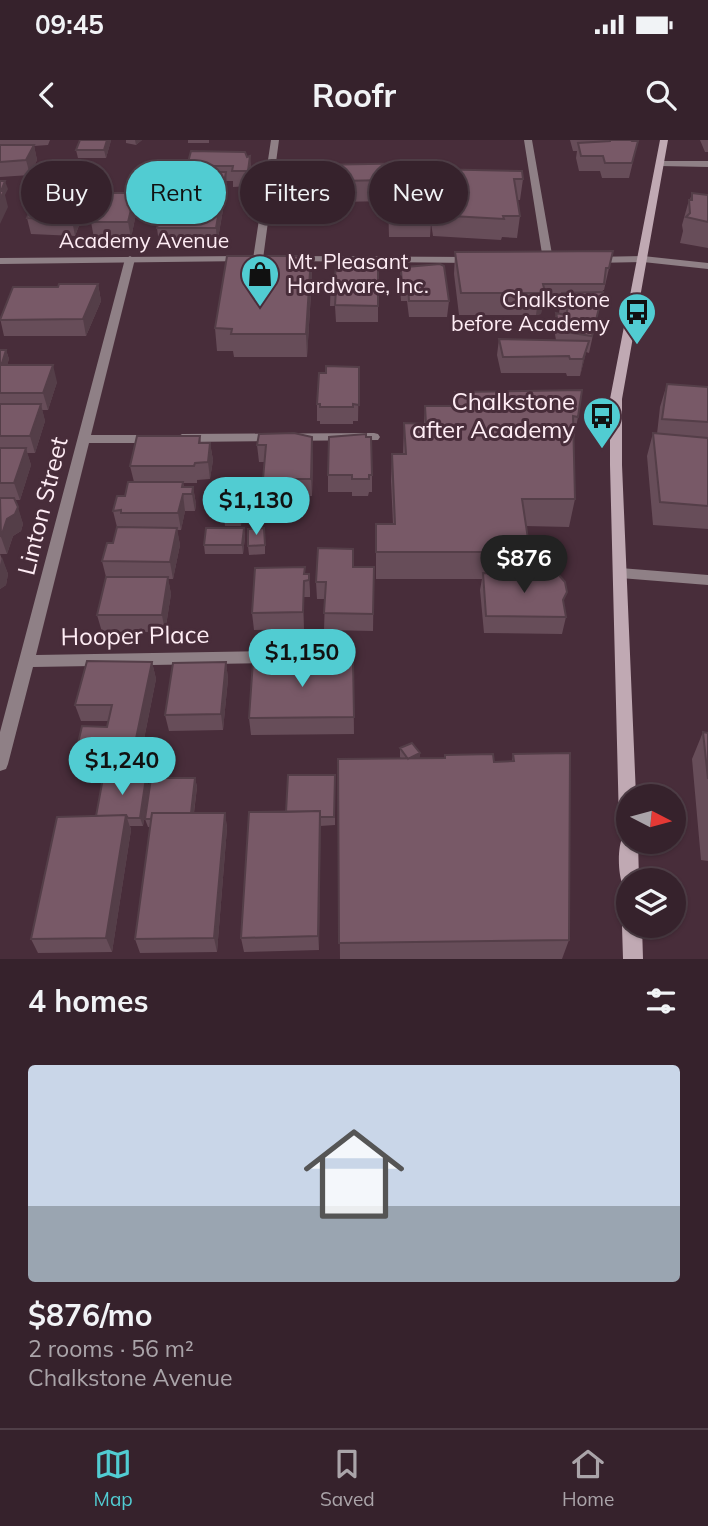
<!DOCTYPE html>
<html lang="en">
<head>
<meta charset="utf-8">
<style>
	body { margin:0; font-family:Mulish,sans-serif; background:#3d2a34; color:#f1f3f6; height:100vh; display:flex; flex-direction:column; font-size:26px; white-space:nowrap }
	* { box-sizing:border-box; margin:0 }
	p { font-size:23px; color:#aaa4a9 }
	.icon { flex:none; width:38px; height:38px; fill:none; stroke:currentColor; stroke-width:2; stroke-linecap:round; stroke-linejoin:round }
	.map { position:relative; height:819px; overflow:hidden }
	.sheet { display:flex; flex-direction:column; background:#36222c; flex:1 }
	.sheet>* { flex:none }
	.guide { position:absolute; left:21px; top:21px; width:667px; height:63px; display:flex; gap:14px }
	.needle { width:46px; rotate:96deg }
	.fabs { position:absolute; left:616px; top:644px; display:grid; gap:14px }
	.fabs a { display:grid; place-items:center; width:70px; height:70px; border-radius:50%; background:#36222c; box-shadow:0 2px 5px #0004,0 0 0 2px #503f48; font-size:35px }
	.price { position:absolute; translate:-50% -60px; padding:0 16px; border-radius:24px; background:#51ccd2; color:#111; font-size:23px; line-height:46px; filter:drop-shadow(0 2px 4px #0008) }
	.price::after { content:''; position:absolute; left:50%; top:42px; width:21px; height:16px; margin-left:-10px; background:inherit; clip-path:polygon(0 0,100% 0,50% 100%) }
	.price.on { background:#222; color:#fff }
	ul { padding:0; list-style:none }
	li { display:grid; align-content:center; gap:14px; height:371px; padding:0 28px }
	li span { display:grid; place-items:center; height:217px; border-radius:7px; color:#555 }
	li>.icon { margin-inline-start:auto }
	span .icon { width:126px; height:126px; fill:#fffc; stroke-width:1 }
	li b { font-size:30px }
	h2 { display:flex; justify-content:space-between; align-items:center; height:84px; padding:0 28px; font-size:30px }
	.pill { padding:0 24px; border-radius:32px; background:#36222c; box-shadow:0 2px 5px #0004,0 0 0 2px #503f48; font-size:24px; line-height:63px }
	.pill.on { background:#51ccd2; color:#111 }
	.status { display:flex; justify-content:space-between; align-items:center; height:49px; padding:0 35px; background:#36222c; direction:ltr }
	.status svg { height:19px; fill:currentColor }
	header { display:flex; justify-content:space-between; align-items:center; height:91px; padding:0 28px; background:#36222c; font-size:32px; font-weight:700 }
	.tab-bar { display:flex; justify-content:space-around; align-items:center; height:98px; border-top:2px solid #503f48; background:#36222c; font-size:19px; color:#aaa4a9 }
	.tab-bar a { display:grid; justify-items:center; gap:4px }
	.tab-bar .on { color:#51ccd2 }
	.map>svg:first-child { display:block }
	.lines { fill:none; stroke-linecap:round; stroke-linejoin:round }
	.minor { fill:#8f8086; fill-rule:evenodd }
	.tertiary { fill:#8f8086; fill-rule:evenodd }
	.secondary { fill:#c0a9b3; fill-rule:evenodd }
	.wall { fill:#674d59 }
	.shaded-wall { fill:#543e48 }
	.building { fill:#785967; stroke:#543e48; stroke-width:2 }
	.labels { text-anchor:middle; stroke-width:6; stroke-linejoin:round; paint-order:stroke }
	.far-street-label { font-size:21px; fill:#feecf4; stroke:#482d3a }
	.far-poi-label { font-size:21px; fill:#feecf4; stroke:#482d3a; text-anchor:start }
	.poi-label { font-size:24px; fill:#feecf4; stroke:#482d3a; text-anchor:end }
	.street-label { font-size:24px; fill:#feecf4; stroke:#482d3a }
</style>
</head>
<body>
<div class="status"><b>09:45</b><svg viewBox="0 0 49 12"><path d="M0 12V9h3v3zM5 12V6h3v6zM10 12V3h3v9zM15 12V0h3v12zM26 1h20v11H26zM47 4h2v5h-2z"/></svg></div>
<header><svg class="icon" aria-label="back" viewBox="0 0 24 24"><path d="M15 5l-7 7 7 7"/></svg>Roofr<svg class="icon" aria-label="search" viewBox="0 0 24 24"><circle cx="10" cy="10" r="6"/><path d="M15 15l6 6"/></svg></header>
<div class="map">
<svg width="708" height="819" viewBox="0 0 708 819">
	<rect width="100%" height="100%" fill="#482d3a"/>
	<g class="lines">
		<path class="minor" d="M271 0H279L263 119 258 122 253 119Z
			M524 0H532L553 120 548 123 543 120Z
			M657 21H708V27L660 26 657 25Z
			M130 116 135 119 91 295H155L161 299 155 303H89L36 515 328 510 333 512 336 516 333 520 328 522 33 527 8 624 6 629 0 631V592L125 119Z
			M374 293 378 294 380 297 378 300 182 302 176 298 182 294Z
			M620 428 708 435V445L620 438 615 437 613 433 615 429Z"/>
		<path class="tertiary" d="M244 116 248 117V121L0 124V118Z
			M292 116 471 117 476 120 471 123 288 121V117Z
			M643 116 708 123V129L643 122 593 123 588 120 593 117Z"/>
		<path class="secondary" d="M660 0H668L622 259V325L636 656H628V691L622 689 619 683 610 325V259Z
			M628 694V702H638L639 740H628V748L623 746C618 734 617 708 623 696Z
			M628 778V786H642L643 819H623L622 786Z"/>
	</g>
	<path class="wall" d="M0 0H50L48 5 34 6 37 20 30 35 0 37Z
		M80 0H111L106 18H78L76 10Z
		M126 0H142L136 5 126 3Z
		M188 0H209V3H188Z
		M570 0H631L632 1H638L629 38H602L600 31H579L576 18 577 11H573Z
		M700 0H708V12H705Z
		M250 16 251 31 250 46 233 47V41H226L227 47 217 104H159L157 88 188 32 187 26Z
		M313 25 426 42 427 29 523 39 520 60H517L520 76 517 98 502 97 501 100 433 96 431 83 430 97H389L388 61 339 62V69L336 71 310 69V48Z
		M95 26 97 34 93 46 62 47 60 38Z
		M83 51 86 67 75 96 31 94 27 78 41 65Z
		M135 53 137 69 131 98H94L91 82 94 73H87L86 64 106 58Z
		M692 53 708 55V108L680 103 683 91 682 85 689 60H690Z
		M613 111 604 150H603L589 213 586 212 580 236H567L566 233H501L497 215 499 199 556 200 554 189 556 173H559L560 166H542L541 174 536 175H459L454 134 455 112Z
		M311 116 312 137 307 217H234L233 211H217L215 188Z
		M406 127 449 161 447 177H409L407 161H401L400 146 401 130H406Z
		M331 137 378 166V182H336L335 166H330Z
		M98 144 101 161 86 196H4L0 178Z
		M0 210H6L9 219 7 225 57 242 48 270H42L45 281 35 313H27L31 325 20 360H15L23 384 21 391 13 396 7 414H0L8 434 6 445 0 449Z
		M359 227 358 281H353V284H320V281H317V264L326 233Z
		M667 244 708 247V389L653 385 647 316 653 293 657 294 660 267Z
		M455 252 578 277 573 303 575 359 569 387 526 386 530 412 527 433 564 467 566 477 562 494 484 493 480 450 482 439H376V384H393L391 341 392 314H403L404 283 424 284 425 266H454Z
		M259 294 313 314 312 356 265 357 263 339 265 322H259L257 305Z
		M200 296 201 303H210L213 320 210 339 197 340V343H183L184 347H193L196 364 195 371H185L181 390H177L180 405 173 439H168L171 454 165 492H102L97 475 106 437 102 421 113 403 117 387 113 371 125 356 134 342 130 326Z
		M328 335H372V352H369L368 356H352V352H328Z
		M241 365 242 374 241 386H225L224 377Z
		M244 388 245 397 243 414H205L204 405Z
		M265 397V414L249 415 248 406Z
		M353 427H374L373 491 324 490 325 459H317L316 442Z
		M305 434H309L310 451V457H304V489L254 490 252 473Z
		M353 520 354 594 251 595 249 578Z
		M152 522 156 539 138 629 81 628 76 612 107 587 109 581H81L75 565Z
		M226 522 228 539 223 590 169 591 165 575Z
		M703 592 708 593V721L701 720 692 619Z
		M400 608 420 613 419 619 444 618 445 615 494 622 512 621 513 614 569 800 562 819H340L338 619H401L400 617Z
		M335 635V685L320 686 319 810 244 812 241 798 286 672Z
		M146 638 149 646 143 686H130L131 690 112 812 38 813 31 799 96 676Z
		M195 638 197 647 194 673H225L227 688 217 812 140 813 135 799 150 687H148L145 679Z"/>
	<path class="shaded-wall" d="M107 0H111V1L106 18 104 10Z
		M135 0H142L136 5Z
		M34 5 37 20 30 35 26 20Z
		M250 16 251 31 250 46 248 31Z
		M95 26 97 34 93 46 91 38Z
		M226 32 227 47 217 104 216 88Z
		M5 41 8 49 5 55 8 67 0 84V53Z
		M339 48V69L336 71V50Z
		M83 51 86 67 75 96 72 80Z
		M135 53 137 69 131 98 128 82Z
		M311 116 312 137 307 217 306 194Z
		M98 144 101 161 86 196 83 179Z
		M545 152 541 174 536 175 539 153Z
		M589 201 585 217 580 236 583 219Z
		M6 210 9 219 5 232 2 223Z
		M53 225 57 242 48 270 43 253Z
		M41 264 45 281 35 313 30 296Z
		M312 297 313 314 312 356 311 339Z
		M210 303 213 320 210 339 208 322Z
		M26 308 31 325 20 360 14 343Z
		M193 347 196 364 195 371 192 354Z
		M183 354 185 371 181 390 178 373Z
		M241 365 242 374 241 386 240 377Z
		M18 367 23 384 21 391 13 396 7 414 1 397 7 379Z
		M177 388 180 405 173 439 170 422Z
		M244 388 245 397 243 414 242 405Z
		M2 417 8 434 6 445 0 449V425Z
		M168 437 171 454 165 492 162 475Z
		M304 441V489L303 472Z
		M152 522 156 539 138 629 133 613Z
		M226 522 228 539 223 590 221 574Z
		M420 613 419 622 408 619Z
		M146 638 149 646 143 686 140 678Z
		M195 638 197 647 192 687 190 679Z
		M320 671 321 687 319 810 318 796Z
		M225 673 227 688 217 812 214 798Z
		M126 675 131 690 112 812 106 798Z"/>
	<path class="building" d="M80 0H107L104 10H76Z
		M610 0H631L632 1H638L632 23H605L603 16H581L578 3 610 1Z
		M0 5H34L26 20 0 22Z
		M191 11 245 12 247 17 250 16 248 31H232L233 26H187Z
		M424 23 431 75 389 76 388 40 339 41V48L336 50 310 48 313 25Z
		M64 26H95L91 38H60Z
		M427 29 522 31 523 39H514L520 76H503L504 79 434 75Z
		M171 32H226L216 88H157Z
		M0 41H5L1 51H0Z
		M0 51H4L0 59Z
		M83 51 72 80 27 78 32 65H41L47 52Z
		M91 51H104L102 58H99L97 64H86Z
		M111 53H135L128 82H91L99 58H109Z
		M692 53 708 55V82L686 77 690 73 689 60H692Z
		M613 111 609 128H606L604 144H543L545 152 539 153H461L455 112Z
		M227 116H311L306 194H231L232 189 215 188Z
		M440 124 444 126 449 161H409L408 144H402L401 130H407L406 127Z
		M336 126H378V166L335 165 336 150H330L331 137H335Z
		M59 144H98L83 179 0 180 13 147H58Z
		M603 152 592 196 560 191 556 173 566 175 570 160 561 158 562 153Z
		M499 199 589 201 583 219H570L569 216 503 217Z
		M0 210H6L2 223H0Z
		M0 225H53L43 253H0Z
		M326 226 359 227V265L353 264V267H320V264H317L319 233H326Z
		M667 244 708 247V282L662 279Z
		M582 250 578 277 573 276 575 359H522L530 412H376V384H395L392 314H406L404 283 426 284 425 266H456L455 252Z
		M0 264H41L30 296H0Z
		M294 293 312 297 311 339H263L266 305H257L259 294Z
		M653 293 708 298V366L660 362Z
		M366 294V297H371L372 335H369V339H352V335H328L329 297Z
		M137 296H200L199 303H210L208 322 195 323 194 326H130Z
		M0 308H26L14 343H0Z
		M128 342H183L182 347H193L192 354H183L178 373H121V370L113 371 117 356H125Z
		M0 358H14L18 367 15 374 7 379 1 397Z
		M225 365H241L240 377H224Z
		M117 387 177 388 170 422 102 421 107 403H113Z
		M206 388H244L242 405H204Z
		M264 388 265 405 248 406V389Z
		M318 408 353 409V427H374L373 474 324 473 326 442H316Z
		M305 427 304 434H309V440L304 441 303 472 252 473 255 428Z
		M483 433 558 434 565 442 567 452 563 460 566 477 486 476Z
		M106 437H168L162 475H97Z
		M353 520 354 577 249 578 253 521Z
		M87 521 152 522 133 613 76 612 82 586 107 587 112 565H75Z
		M226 522 221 574 165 575 173 523Z
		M703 592 708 593V639Z
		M412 603 420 613 408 619 400 608Z
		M570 613 569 800 339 803 338 619 445 618V615L493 614 494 622 514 621 513 614Z
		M288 635H335L334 677H320V671L286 672Z
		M103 638H146L140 678H128L126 675 96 676Z
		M151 638H195L191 673H152L151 679H145Z
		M320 671 318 796 241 798 249 672Z
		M152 673H225L214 798 135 799Z
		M126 675 106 798 31 799 57 677Z"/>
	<defs>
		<symbol id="shop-pin" viewBox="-11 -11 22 30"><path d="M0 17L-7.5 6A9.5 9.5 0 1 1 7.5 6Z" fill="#51ccd2" stroke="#482d3a"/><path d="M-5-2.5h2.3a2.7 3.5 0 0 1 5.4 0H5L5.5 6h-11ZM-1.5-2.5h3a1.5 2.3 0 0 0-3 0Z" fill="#111"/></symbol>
		<symbol id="bus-pin" viewBox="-11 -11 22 30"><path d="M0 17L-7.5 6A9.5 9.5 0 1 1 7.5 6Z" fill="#51ccd2" stroke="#482d3a"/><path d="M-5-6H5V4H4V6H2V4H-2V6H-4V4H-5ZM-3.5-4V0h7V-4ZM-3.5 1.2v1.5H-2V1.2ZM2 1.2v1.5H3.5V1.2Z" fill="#111"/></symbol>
	</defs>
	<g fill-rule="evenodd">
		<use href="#shop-pin" x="238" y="112" width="44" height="60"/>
		<use href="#bus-pin" x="615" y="150" width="44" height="60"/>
		<use href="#bus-pin" x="580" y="254" width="44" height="60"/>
	</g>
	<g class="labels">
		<g class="far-street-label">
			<text x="144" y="108">Academy Avenue</text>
		</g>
		<g class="far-poi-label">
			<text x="287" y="129">Mt. Pleasant<tspan x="287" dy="24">Hardware, Inc.</tspan></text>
			<text x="610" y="167" text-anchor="end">Chalkstone<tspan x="610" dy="24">before Academy</tspan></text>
		</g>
		<g class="poi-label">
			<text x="575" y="270">Chalkstone<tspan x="575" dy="28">after Academy</tspan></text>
		</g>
		<g class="street-label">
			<text transform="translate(43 366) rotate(-76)" y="8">Linton Street</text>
			<text transform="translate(135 496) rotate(-1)" y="8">Hooper Place</text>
		</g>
	</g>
</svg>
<div class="fabs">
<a><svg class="needle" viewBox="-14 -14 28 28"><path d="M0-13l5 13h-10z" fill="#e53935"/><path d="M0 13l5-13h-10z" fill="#aaa4a9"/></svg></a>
<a><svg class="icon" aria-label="layers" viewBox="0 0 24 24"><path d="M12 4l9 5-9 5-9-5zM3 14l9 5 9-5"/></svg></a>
</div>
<b class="price" style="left:256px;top:397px">$1,130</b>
<b class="price on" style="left:524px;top:455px">$876</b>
<b class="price" style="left:302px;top:549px">$1,150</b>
<b class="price" style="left:122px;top:657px">$1,240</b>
<div class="guide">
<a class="pill">Buy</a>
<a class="pill on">Rent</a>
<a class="pill">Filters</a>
<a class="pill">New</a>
</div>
</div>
<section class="sheet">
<h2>4 homes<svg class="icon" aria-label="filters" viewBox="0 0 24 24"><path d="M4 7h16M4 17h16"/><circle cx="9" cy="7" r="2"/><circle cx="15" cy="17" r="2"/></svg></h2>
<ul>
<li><span style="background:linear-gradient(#c9d6e8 65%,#9aa5b1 0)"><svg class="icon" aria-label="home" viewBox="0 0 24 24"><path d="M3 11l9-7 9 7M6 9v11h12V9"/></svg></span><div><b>$876/mo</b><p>2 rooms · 56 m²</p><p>Chalkstone Avenue</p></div></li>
</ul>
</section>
<nav class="tab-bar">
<a class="on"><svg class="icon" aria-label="map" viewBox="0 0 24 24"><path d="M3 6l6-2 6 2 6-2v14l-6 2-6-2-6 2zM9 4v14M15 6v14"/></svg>Map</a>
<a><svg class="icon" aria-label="saved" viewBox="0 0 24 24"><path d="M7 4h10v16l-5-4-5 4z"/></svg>Saved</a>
<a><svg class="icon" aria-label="home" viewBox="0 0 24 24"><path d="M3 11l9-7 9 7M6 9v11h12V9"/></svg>Home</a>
</nav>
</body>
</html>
